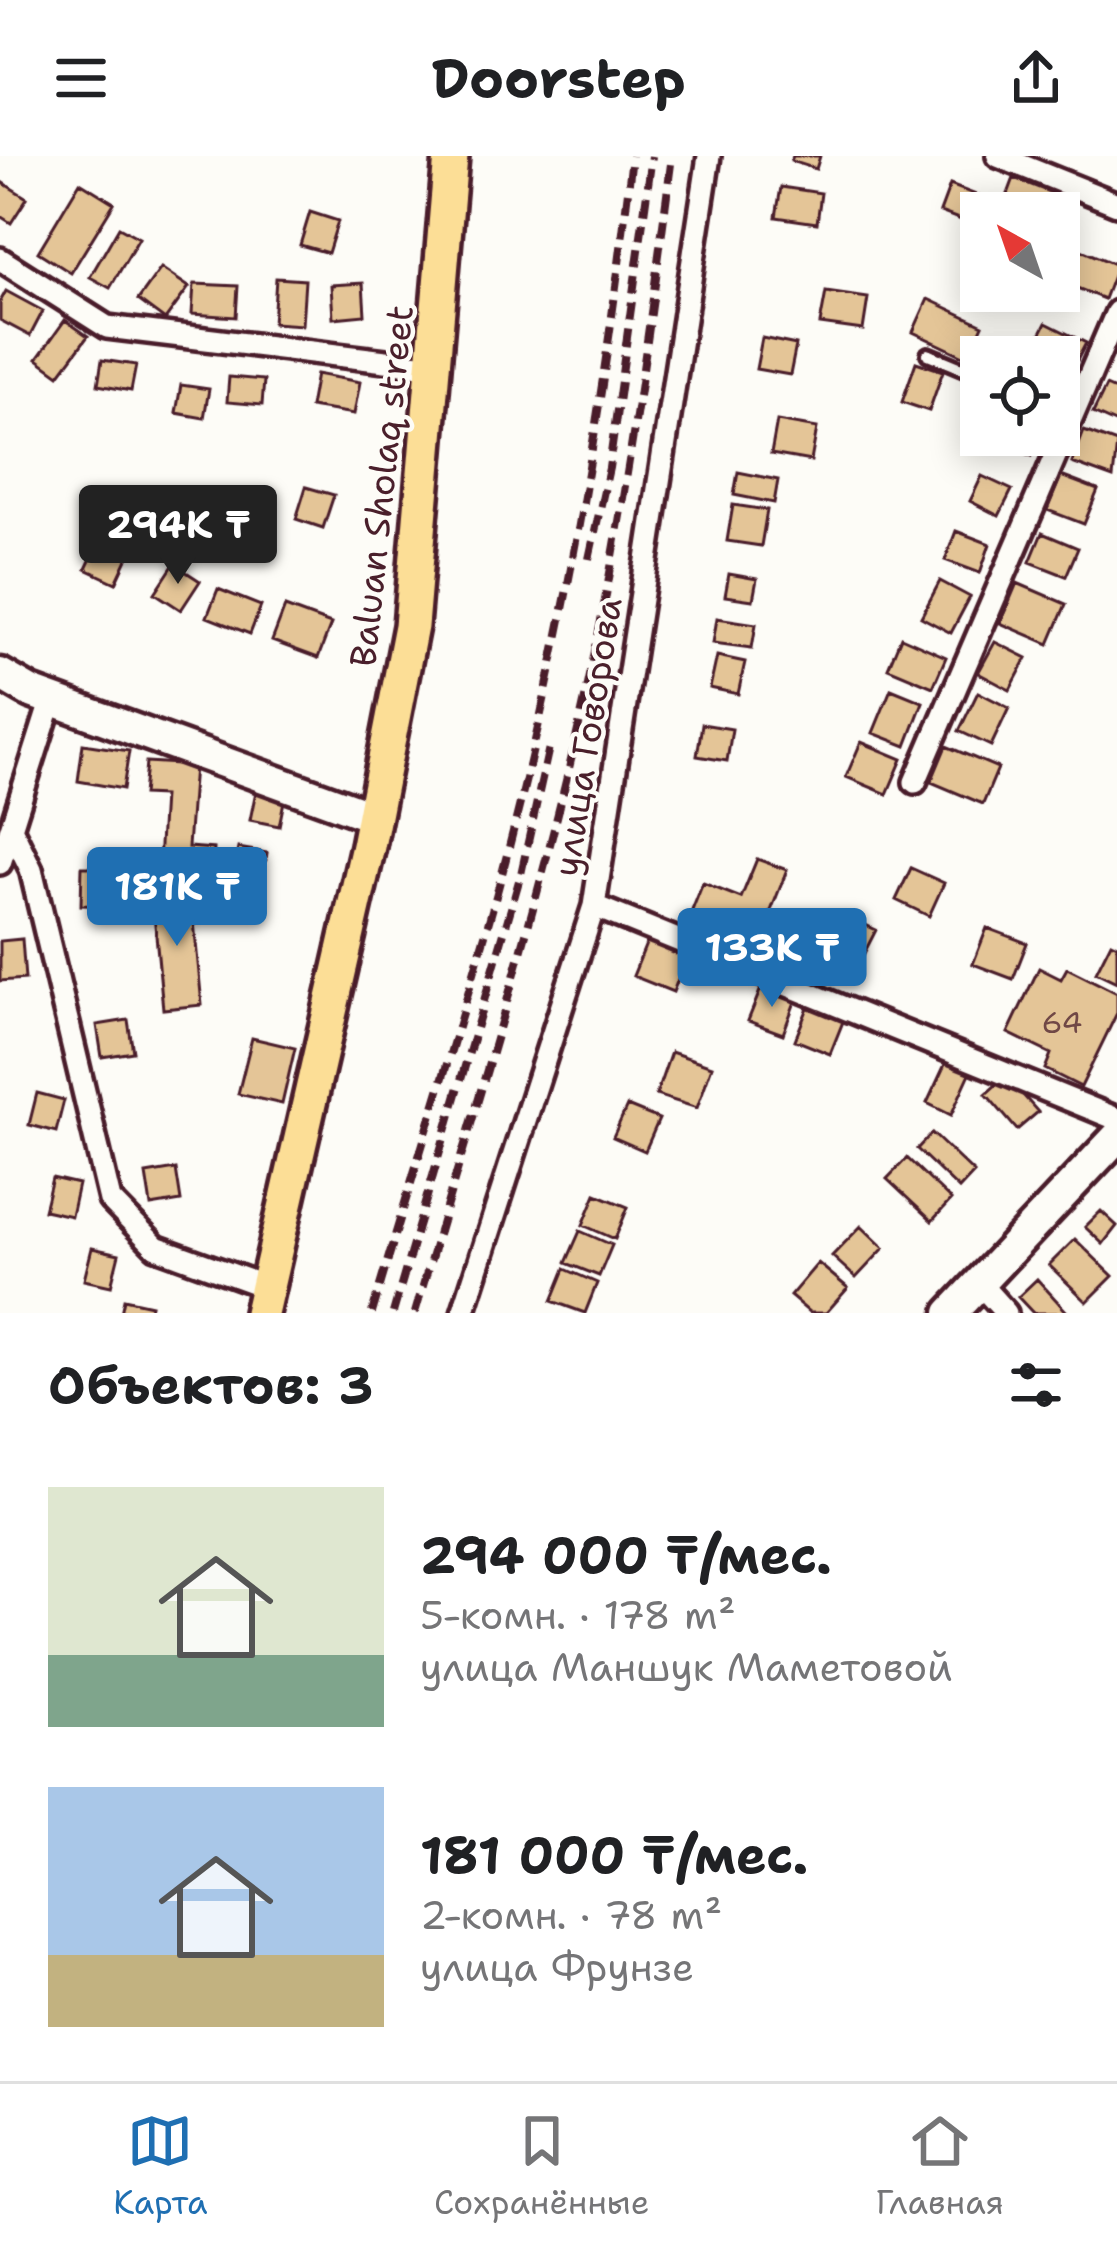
<!DOCTYPE html>
<html lang="ru">
<head>
<meta charset="utf-8">
<style>
	body { margin:0; font-family:"Shantell Sans",sans-serif; background:#f6f6f6; color:#202124; height:100vh; display:flex; flex-direction:column; font-size:45px; white-space:nowrap }
	* { box-sizing:border-box; margin:0 }
	p { font-size:39px; color:#757577 }
	.icon { flex:none; width:66px; height:66px; fill:none; stroke:currentColor; stroke-width:2; stroke-linecap:round; stroke-linejoin:round }
	.map { position:relative; height:1157px; overflow:hidden }
	.drawer { display:flex; flex-direction:column; background:#fff; flex:1 }
	.drawer>* { flex:none }
	.needle { width:78px; rotate:320deg }
	.controls { position:absolute; left:960px; top:36px; display:grid; gap:24px }
	.controls a { display:grid; place-items:center; width:120px; height:120px; border-radius:0px; background:#fff; box-shadow:0 6px 30px #0003; font-size:60px }
	.price { position:absolute; translate:-50% -102px; padding:0 27px; border-radius:12px; background:#1f6fb2; color:#fff; font-size:39px; line-height:78px; filter:drop-shadow(0 3px 6px #0008) }
	.price::after { content:''; position:absolute; left:50%; top:72px; width:36px; height:27px; margin-left:-18px; background:inherit; clip-path:polygon(0 0,100% 0,50% 100%) }
	.price.current { background:#222; color:#fff }
	ul { padding:0; list-style:none }
	li { display:flex; align-items:center; gap:36px; height:300px; padding:0 48px }
	li span { display:grid; place-items:center; flex:none; width:336px; height:240px; border-radius:0px; color:#555 }
	li>.icon { margin-inline-start:auto }
	span .icon { width:144px; height:144px; fill:#fffc; stroke-width:1 }
	li b { font-size:51px }
	h2 { display:flex; justify-content:space-between; align-items:center; height:144px; padding:0 48px; font-size:51px }
	header { display:flex; justify-content:space-between; align-items:center; height:156px; padding:0 48px; background:#fff; font-size:54px; font-weight:700 }
	.tabs { display:flex; justify-content:space-around; align-items:center; height:168px; border-top:3px solid #e0e0e0; background:#fff; font-size:33px; color:#757577 }
	.tabs a { display:grid; justify-items:center; gap:6px }
	.tabs .current { color:#1f6fb2 }
	.map>svg:first-child { display:block }
	.building { fill:#e4c597; stroke:#4a1f2b; stroke-width:3 }
	.lines { fill:none; stroke-linecap:round; stroke-linejoin:round }
	.lane-casing { stroke:#4a1f2b; stroke-width:20 }
	.street-casing { stroke:#4a1f2b; stroke-width:30 }
	.secondary-casing { stroke:#4a1f2b; stroke-width:39 }
	.primary-casing { stroke:#4a1f2b; stroke-width:42 }
	.lane { stroke:#fdfcf7; stroke-width:10 }
	.street { stroke:#fdfcf7; stroke-width:21 }
	.secondary { stroke:#fdfcf7; stroke-width:30 }
	.primary { stroke:#fcde96; stroke-width:33 }
	.rail { stroke:#4a1f2b; stroke-width:8; stroke-dasharray:18 9; stroke-linecap:butt }
	.labels { text-anchor:middle; stroke-width:9; stroke-linejoin:round; paint-order:stroke }
	.number-label { font-size:30px; fill:#704846 }
	.street-label { font-size:36px; fill:#4a1f2b; stroke:#fdfcf7 }
</style>
</head>
<body>
<header><svg class="icon" aria-label="menu" viewBox="0 0 24 24"><path d="M4 6h16M4 12h16M4 18h16"/></svg>Doorstep<svg class="icon" aria-label="share" viewBox="0 0 24 24"><path d="M12 15V3M7 8l5-5 5 5M5 13v7h14v-7"/></svg></header>
<div class="map">
<svg width="1117" height="1157" viewBox="0 0 1117 1157">
	<rect width="100%" height="100%" fill="#fdfcf7"/>
	<filter id="ink" filterUnits="userSpaceOnUse"><feTurbulence type="fractalNoise" baseFrequency=".00833" numOctaves="2"/><feDisplacementMap in="SourceGraphic" scale="24" xChannelSelector="R" yChannelSelector="G"/><feConvolveMatrix kernelMatrix="1 2 1 2 8 2 1 2 1" color-interpolation-filters="sRGB"/></filter>
	<g filter="url(#ink)">
		<path class="building" d="M793 0H820L816 13 791 5Z
			M1014 22 1057 39 1050 57H1001Z
			M0 25 27 42 11 67 0 60Z
			M80 26 114 47 71 117 38 96Z
			M950 29 979 40 969 67 940 56Z
			M781 31 821 37 817 67 776 61Z
			M310 56 338 65 328 97 300 89Z
			M119 71 139 82 110 132 90 121Z
			M1081 94 1117 109 1104 143 1067 128Z
			M161 112 189 131 165 164 138 144Z
			M276 122 305 124 302 169 273 167Z
			M363 127 365 159 333 162 331 129Z
			M194 128 238 130 236 161 192 158Z
			M6 135 43 155 30 180 0 164V146Z
			M826 136 868 142 863 174 820 168Z
			M928 143 983 169 968 202 913 176Z
			M65 164 88 180 59 219 37 203Z
			M1046 167 1086 187 1069 220 1059 215V201L1029 200Z
			M762 182 796 189 790 219 756 213Z
			M102 204 136 209 131 235 98 229Z
			M916 206 943 215 929 255 902 246Z
			M316 218 360 226 354 258 310 251Z
			M229 221 264 224 262 249 227 246Z
			M181 229 209 233 204 262 176 257Z
			M1106 230 1117 235V268L1093 257Z
			M777 265 817 272 811 305 771 298Z
			M1084 275 1117 287 1113 322 1072 307Z
			M1000 279H1042L1032 300 998 285Z
			M738 316 778 324 774 347 734 339Z
			M982 320 1012 334 999 360 970 345Z
			M1061 320 1098 334 1084 368 1047 354Z
			M306 331 334 339 323 372 296 363Z
			M733 349 767 354 761 390 727 385Z
			M956 375 990 388 980 417 945 404Z
			M1042 377 1078 392 1066 420 1030 406Z
			M100 383 130 397 116 427 86 413Z
			M174 408 200 425 181 454 155 437Z
			M729 418 757 423 753 444 725 440Z
			M940 425 970 441 951 477 921 461Z
			M1017 427 1066 448 1049 488 1000 467Z
			M218 433 261 450 250 478 207 461Z
			M285 451 331 468 318 502 272 485Z
			M717 462 756 468 752 492 713 487Z
			M901 481 946 501 933 531 888 512Z
			M995 486 1027 502 1010 534 978 517Z
			M717 500 745 506 738 538 710 532Z
			M891 533 923 546 906 590 873 577Z
			M978 536 1009 552 991 590 959 575Z
			M702 568 732 573 727 605 697 600Z
			M861 586 902 603 887 638 846 621Z
			M83 588 129 595 123 633 78 625Z
			M946 590 998 612 983 648 931 626Z
			M146 606 194 609 188 691 214 693 212 725 158 722 163 640 143 639Z
			M256 635 285 640 279 670 250 664Z
			M238 692 267 697 262 727 232 721Z
			M757 703 787 714 758 788 689 762 703 727 741 742Z
			M82 711H122V750L81 749Z
			M911 712 944 727 929 760 896 744Z
			M191 734 202 849 163 853 152 737Z
			M795 763 824 776 815 799 785 786Z
			M853 763 876 774 852 821 830 810Z
			M987 772 1027 787 1013 823 973 808Z
			M22 783 25 823 0 825V785Z
			M648 783 687 800 673 836 633 820Z
			M1111 786 1117 789V826L1096 816Z
			M1039 812 1061 823 1067 812 1117 837V857L1081 931 1045 913 1051 898 1008 877Z
			M762 830 796 843 783 878 748 865Z
			M809 849 844 863 830 898 795 884Z
			M128 864 133 896 102 901 97 869Z
			M252 882 295 892 282 948 238 938Z
			M671 896 712 910 697 952 656 939Z
			M947 904 971 915 951 959 927 947Z
			M1006 920 1038 956 1017 974 986 938Z
			M37 937 64 944 56 976 29 969Z
			M627 950 659 963 645 995 613 981Z
			M932 977 974 1017 959 1033 917 993Z
			M907 1002 951 1044 932 1065 887 1023Z
			M176 1013 181 1045 151 1050 146 1018Z
			M52 1022 78 1028 71 1060 44 1054Z
			M596 1038 628 1051 615 1083 583 1069Z
			M1101 1055 1117 1070 1103 1088 1085 1071Z
			M861 1070 884 1092 856 1122 832 1100Z
			M580 1075 612 1089 599 1120 566 1107Z
			M1075 1083 1113 1120 1087 1146 1049 1109Z
			M92 1092 119 1098 111 1130 84 1124Z
			M818 1107 848 1132 826 1157H810L790 1140Z
			M565 1113 597 1127 585 1157 552 1145Z
			M1037 1123 1068 1157H1033L1018 1141Z
			M124 1143 151 1149 149 1157H121Z"/>
		<g class="lines">
			<defs>
				<path id="lane" d="M928 198 981 220"/>
				<path id="street" d="M998 0 1117 48
					M0 103 107 171 435 211
					M915 626 1117 156
					M12 674 31 713 110 1044 156 1091 269 1132
					M0 707 52 543
					M594 750 1117 963
					M979 1127 1006 1157
					M463 1157 594 750 709 0"/>
				<path id="secondary" d="M0 518 31 536 374 661
					M951 1157 1117 981"/>
				<path id="primary" d="M261 1157 368 690 411 470 451 0"/>
			</defs>
			<use href="#lane" class="lane-casing"/>
			<use href="#street" class="street-casing"/>
			<use href="#secondary" class="secondary-casing"/>
			<use href="#primary" class="primary-casing"/>
			<use href="#lane" class="lane"/>
			<use href="#street" class="street"/>
			<use href="#secondary" class="secondary"/>
			<use href="#primary" class="primary"/>
			<path class="rail" d="M589 403 609 312 652 0
				M372 1157C413 1018 457 879 496 740 562 498 604 249 632 0
				M393 1157 521 718 549 591
				M415 1157C482 927 557 696 602 460 631 308 652 154 672 0"/>
		</g>
	</g>
	<g class="labels">
		<g class="number-label">
			<text x="1062" y="877">64</text>
		</g>
		<g class="street-label">
			<text transform="translate(381 330) rotate(-84)" y="13">Baluan Sholaq street</text>
			<text transform="translate(587 581) rotate(-81)" y="13">улица Говорова</text>
		</g>
	</g>
</svg>
<div class="controls">
<a><svg class="needle" viewBox="-14 -14 28 28"><path d="M0-13l5 13h-10z" fill="#e53935"/><path d="M0 13l5-13h-10z" fill="#757577"/></svg></a>
<a><svg class="icon" aria-label="locate" viewBox="0 0 24 24"><circle cx="12" cy="12" r="6"/><path d="M12 2v4M12 18v4M2 12h4M18 12h4"/></svg></a>
</div>
<b class="price current" style="left:178px;top:431px">294K ₸</b>
<b class="price" style="left:177px;top:793px">181K ₸</b>
<b class="price" style="left:772px;top:854px">133K ₸</b>
</div>
<section class="drawer">
<h2>Объектов: 3<svg class="icon" aria-label="filters" viewBox="0 0 24 24"><path d="M4 7h16M4 17h16"/><circle cx="9" cy="7" r="2"/><circle cx="15" cy="17" r="2"/></svg></h2>
<ul>
<li><span style="background:linear-gradient(#dfe7d0 70%,#7fa58c 0)"><svg class="icon" aria-label="home" viewBox="0 0 24 24"><path d="M3 11l9-7 9 7M6 9v11h12V9"/></svg></span><div><b>294 000 ₸/мес.</b><p>5-комн. · 178 m²</p><p>улица Маншук Маметовой</p></div></li>
<li><span style="background:linear-gradient(#a9c7e8 70%,#c2b280 0)"><svg class="icon" aria-label="home" viewBox="0 0 24 24"><path d="M3 11l9-7 9 7M6 9v11h12V9"/></svg></span><div><b>181 000 ₸/мес.</b><p>2-комн. · 78 m²</p><p>улица Фрунзе</p></div></li>
</ul>
</section>
<nav class="tabs">
<a class="current"><svg class="icon" aria-label="map" viewBox="0 0 24 24"><path d="M3 6l6-2 6 2 6-2v14l-6 2-6-2-6 2zM9 4v14M15 6v14"/></svg>Карта</a>
<a><svg class="icon" aria-label="saved" viewBox="0 0 24 24"><path d="M7 4h10v16l-5-4-5 4z"/></svg>Сохранённые</a>
<a><svg class="icon" aria-label="home" viewBox="0 0 24 24"><path d="M3 11l9-7 9 7M6 9v11h12V9"/></svg>Главная</a>
</nav>
</body>
</html>
